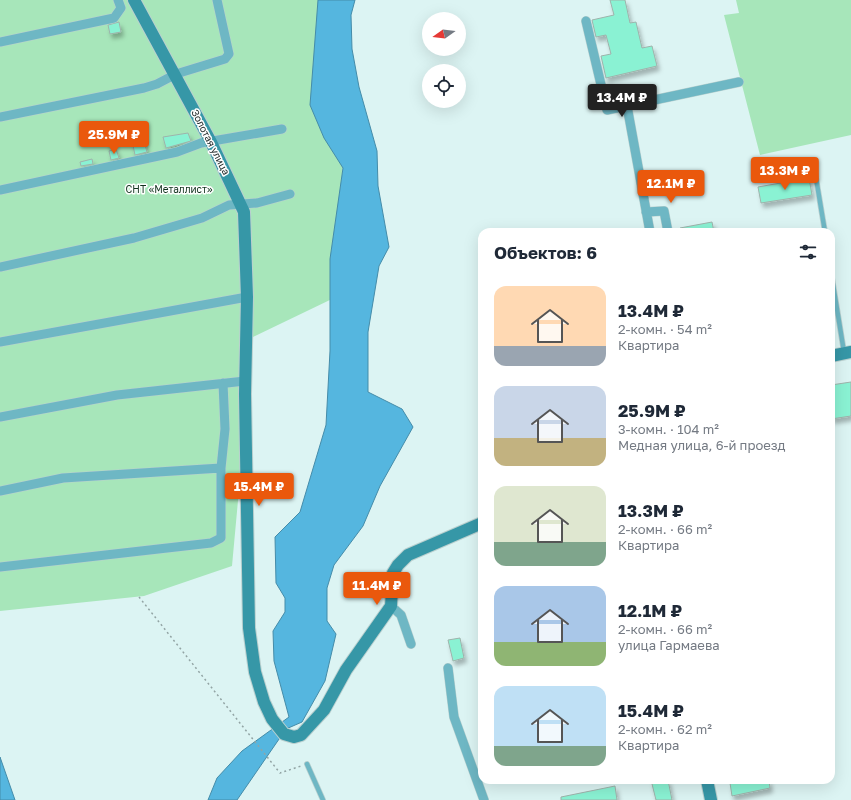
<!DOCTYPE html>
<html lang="ru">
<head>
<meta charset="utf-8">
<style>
	body { margin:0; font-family:"Golos Text",sans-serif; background:#f2f2f3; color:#1f2937; height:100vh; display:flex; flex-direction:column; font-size:15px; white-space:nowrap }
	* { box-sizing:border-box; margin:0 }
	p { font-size:13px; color:#747a83 }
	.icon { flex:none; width:22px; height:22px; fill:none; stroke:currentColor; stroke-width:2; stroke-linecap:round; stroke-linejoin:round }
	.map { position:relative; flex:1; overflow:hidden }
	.side { position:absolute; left:478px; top:228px; width:357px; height:556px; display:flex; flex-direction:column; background:#fff; border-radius:12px; box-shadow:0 4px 16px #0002 }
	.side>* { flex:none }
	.needle { width:26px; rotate:256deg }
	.controls { position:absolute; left:422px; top:12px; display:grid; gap:8px }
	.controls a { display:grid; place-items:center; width:44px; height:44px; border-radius:50%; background:#fff; box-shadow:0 4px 16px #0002; font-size:20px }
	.price { position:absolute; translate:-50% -34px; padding:0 9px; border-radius:4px; background:#ea580c; color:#fff; font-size:13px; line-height:26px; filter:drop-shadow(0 1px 2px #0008) }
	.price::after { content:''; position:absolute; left:50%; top:24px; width:12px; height:9px; margin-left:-6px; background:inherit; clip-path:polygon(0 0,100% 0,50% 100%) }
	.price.active { background:#222; color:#fff }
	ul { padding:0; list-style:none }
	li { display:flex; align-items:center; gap:12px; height:100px; padding:0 16px }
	li span { display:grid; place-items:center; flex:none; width:112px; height:80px; border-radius:12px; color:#555 }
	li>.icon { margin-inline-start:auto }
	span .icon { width:48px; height:48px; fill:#fffc; stroke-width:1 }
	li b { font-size:17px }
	h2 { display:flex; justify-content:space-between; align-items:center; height:48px; padding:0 16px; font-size:17px }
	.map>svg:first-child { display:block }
	.green { fill:#a7e6ba }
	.water { fill:#55b6df; stroke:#458ca9 }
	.building { fill:#8af2d3; stroke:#9eb3ab; filter:url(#shadow) }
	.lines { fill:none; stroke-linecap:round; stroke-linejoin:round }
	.lane-casing { stroke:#bad0cf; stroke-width:6 }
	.street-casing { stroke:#bad0cf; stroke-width:10 }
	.secondary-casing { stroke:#bad0cf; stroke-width:14 }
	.path { stroke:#92a4a4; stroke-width:1.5; stroke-dasharray:2 3; stroke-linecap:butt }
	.lane { stroke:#6eb7c4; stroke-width:4.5 }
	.street { stroke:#6eb7c4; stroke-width:9 }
	.secondary { stroke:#3697a7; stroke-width:12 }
	.labels { text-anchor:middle; stroke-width:3; stroke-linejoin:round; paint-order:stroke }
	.street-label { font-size:10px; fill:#212a2a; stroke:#fff }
	.park-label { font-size:10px; fill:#10311c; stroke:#fff }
</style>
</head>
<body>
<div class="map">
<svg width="851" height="800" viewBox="0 0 851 800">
	<defs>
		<filter id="shadow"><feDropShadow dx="2.5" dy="4.5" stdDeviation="2" flood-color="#0004"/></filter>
	</defs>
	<rect width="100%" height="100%" fill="#dcf4f3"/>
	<path class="green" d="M0 0H320L342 154 344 199 334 298 253 337 232 566 144 596 0 611Z
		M736 0H851V135L760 155 724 15 739 13Z"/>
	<path class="water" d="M318 0H355L351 15 352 49 359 87 377 151 378 186 389 247 379 266 368 332V392L402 409 413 427 380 486 363 526 334 565 327 588V621L336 634 325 681 302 722 286 729 237 800H208L217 778 242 751 289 717 274 661 273 631 285 612V598L276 583 275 537 300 512 326 425 330 351V259L343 168 324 138 310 105Z
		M0 757 15 800H0Z"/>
	<path class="building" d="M610 0H625L630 23 636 22 642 48 652 46 657 66 606 78 601 56 611 54 606 35 596 37 592 20 614 15Z
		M119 22 121 32 110 34 108 25Z
		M188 133 191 141 166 148 163 137Z
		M143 138 147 152 135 155 132 141Z
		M116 149 119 158 111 160 109 151Z
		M92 159 93 164 81 166 80 162Z
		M809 178 812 195 761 203 758 187Z
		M712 222 714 232H680V228Z
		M851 382V416L831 419V385Z
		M460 638 464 658 453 661 448 640Z
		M651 780H668L672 800H656Z
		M745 780H769L770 788 732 796 730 783Z
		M615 786 617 800H561V797Z"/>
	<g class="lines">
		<defs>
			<path id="lane" d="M815 172 825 232
				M831 272 844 352
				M307 764 323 800"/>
			<path id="street" d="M586 21 607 110 739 82
				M0 42 114 18 121 8 118 0
				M627 106 650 232
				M0 117 144 88 157 84 176 74 225 59 229 54 217 0
				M0 190 177 152 201 143 282 129
				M646 212 664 211 668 232
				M0 267 134 238 202 218 229 205 257 203 290 194
				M0 342 247 297
				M0 417 117 395 245 381
				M0 491 63 478 221 468
				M0 567 211 543 221 538V468L225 429 223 383
				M391 606 401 615 411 644
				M448 668 454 717 484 800"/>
			<path id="secondary" d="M134 0 211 142 244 212 247 297 245 394 249 628 255 672 264 702 272 719 284 734 294 737 301 735 324 710 346 670 391 606 393 573 398 565 408 555 482 523
				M831 356 851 352
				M707 780 711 800"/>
		</defs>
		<use href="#lane" class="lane-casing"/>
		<use href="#street" class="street-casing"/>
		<use href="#secondary" class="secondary-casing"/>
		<path class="path" d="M139 597 280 773 301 766"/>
		<use href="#lane" class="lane"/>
		<use href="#street" class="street"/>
		<use href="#secondary" class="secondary"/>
	</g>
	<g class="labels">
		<g class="street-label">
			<text transform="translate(211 142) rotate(63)" y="4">Золотая улица</text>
		</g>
		<g class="park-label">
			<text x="169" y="193">СНТ «Металлист»</text>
		</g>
	</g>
</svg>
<div class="controls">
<a><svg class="needle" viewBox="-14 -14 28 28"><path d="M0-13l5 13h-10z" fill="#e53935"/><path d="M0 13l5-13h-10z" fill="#747a83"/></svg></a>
<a><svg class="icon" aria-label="locate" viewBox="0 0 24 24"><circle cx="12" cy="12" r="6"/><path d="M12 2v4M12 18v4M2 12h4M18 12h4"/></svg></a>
</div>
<b class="price active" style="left:622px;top:118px">13.4M ₽</b>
<b class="price" style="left:114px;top:155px">25.9M ₽</b>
<b class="price" style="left:785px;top:191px">13.3M ₽</b>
<b class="price" style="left:671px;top:204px">12.1M ₽</b>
<b class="price" style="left:259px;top:507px">15.4M ₽</b>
<b class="price" style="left:377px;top:606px">11.4M ₽</b>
<section class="side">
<h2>Объектов: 6<svg class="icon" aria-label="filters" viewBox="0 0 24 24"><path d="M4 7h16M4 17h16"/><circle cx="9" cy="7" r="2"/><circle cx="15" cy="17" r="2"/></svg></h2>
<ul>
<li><span style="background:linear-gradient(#ffd9b3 75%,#9aa5b1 0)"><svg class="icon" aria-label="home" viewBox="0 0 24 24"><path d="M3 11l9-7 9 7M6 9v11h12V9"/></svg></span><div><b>13.4M ₽</b><p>2-комн. · 54 m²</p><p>Квартира</p></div></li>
<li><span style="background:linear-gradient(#c9d6e8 65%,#c2b280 0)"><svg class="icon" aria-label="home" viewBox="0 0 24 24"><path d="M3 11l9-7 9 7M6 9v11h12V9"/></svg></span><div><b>25.9M ₽</b><p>3-комн. · 104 m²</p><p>Медная улица, 6-й проезд</p></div></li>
<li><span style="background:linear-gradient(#dfe7d0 70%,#7fa58c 0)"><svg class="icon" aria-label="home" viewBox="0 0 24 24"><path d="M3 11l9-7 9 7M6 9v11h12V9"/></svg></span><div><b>13.3M ₽</b><p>2-комн. · 66 m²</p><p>Квартира</p></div></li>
<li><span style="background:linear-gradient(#a9c7e8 70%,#8fb573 0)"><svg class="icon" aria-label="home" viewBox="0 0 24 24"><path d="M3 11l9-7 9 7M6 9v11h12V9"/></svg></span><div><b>12.1M ₽</b><p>2-комн. · 66 m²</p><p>улица Гармаева</p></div></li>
<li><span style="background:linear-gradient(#bfe0f5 75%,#7fa58c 0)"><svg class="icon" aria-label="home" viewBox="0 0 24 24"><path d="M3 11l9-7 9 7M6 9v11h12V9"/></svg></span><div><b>15.4M ₽</b><p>2-комн. · 62 m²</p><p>Квартира</p></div></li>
</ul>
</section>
</div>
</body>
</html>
